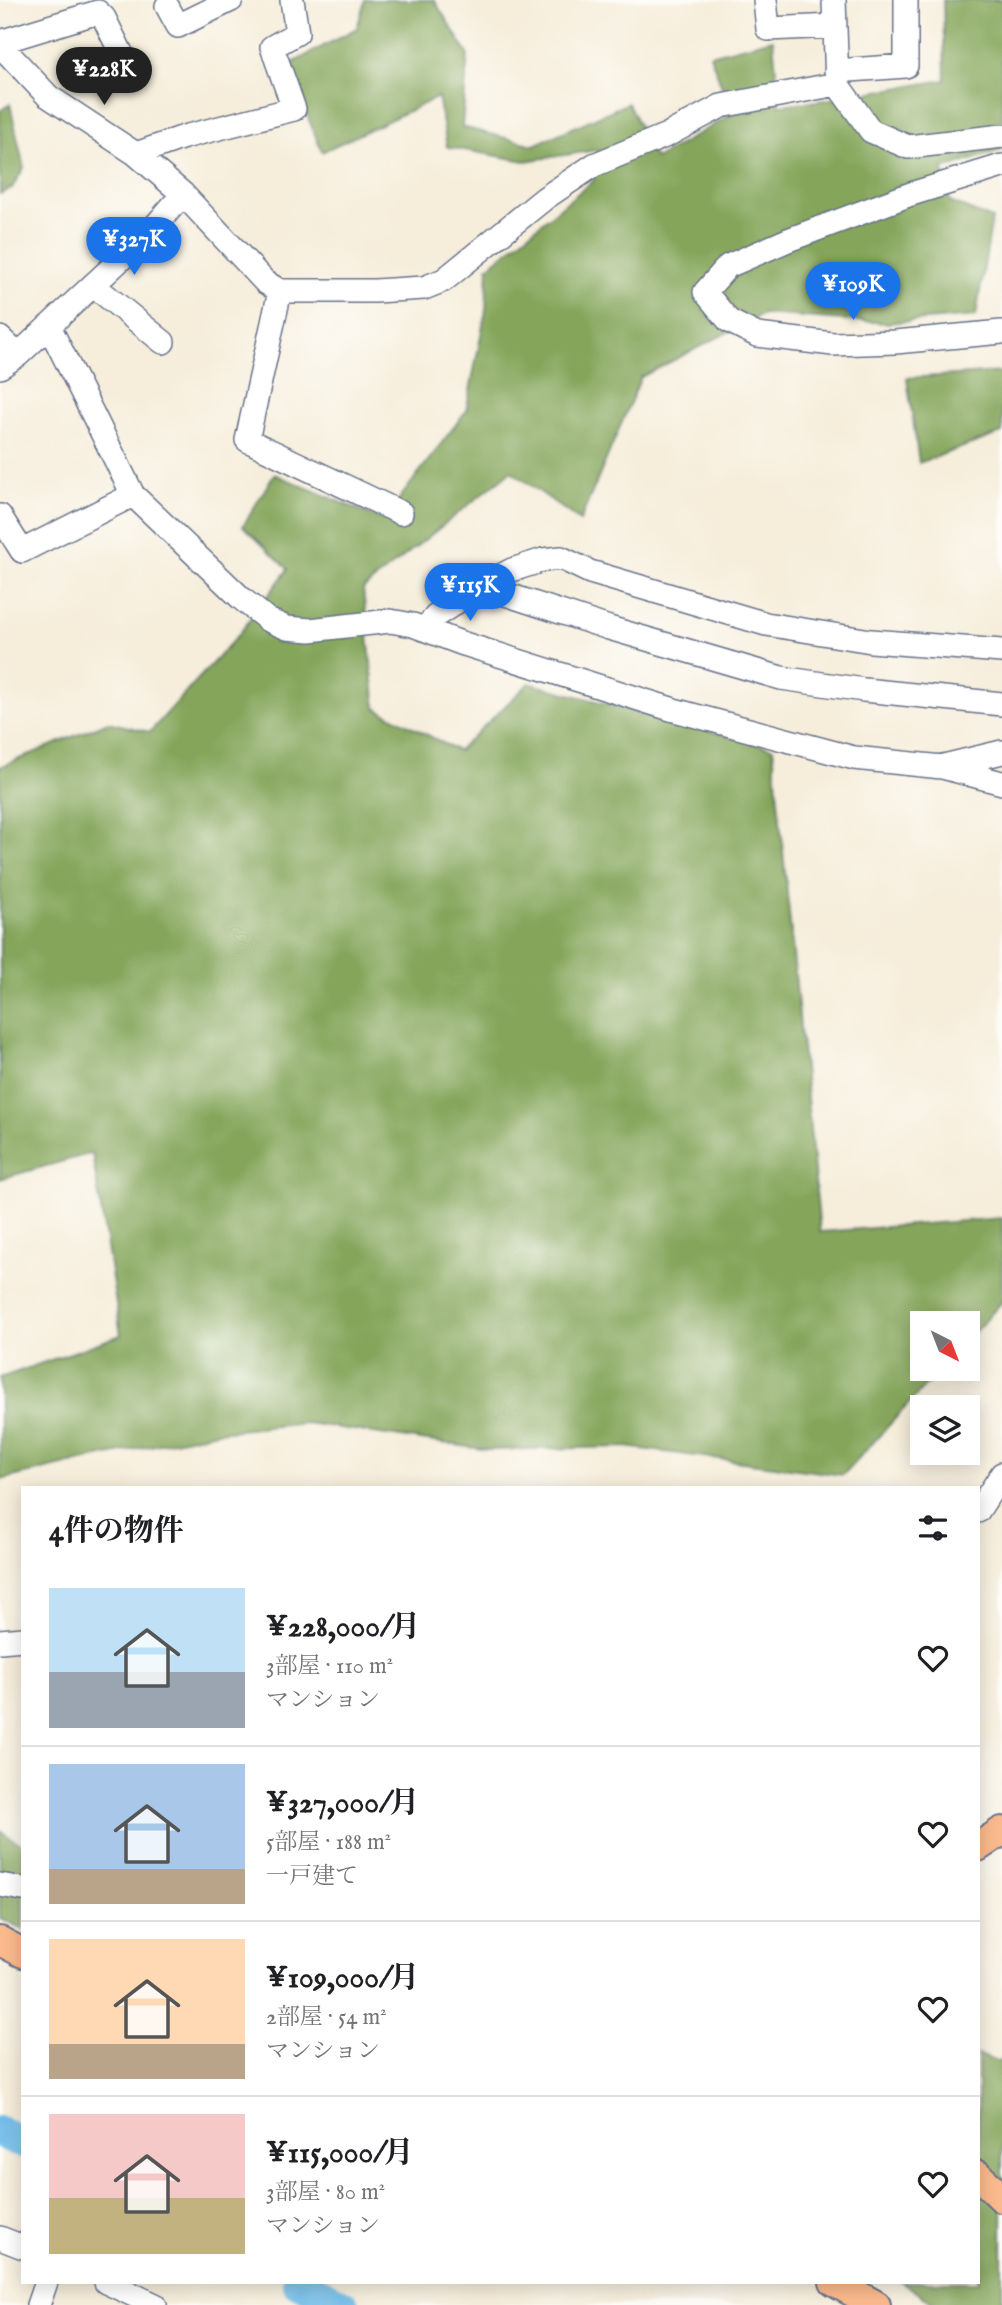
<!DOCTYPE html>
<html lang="ja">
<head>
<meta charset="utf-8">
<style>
	body { margin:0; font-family:"IM FELL English","Noto Serif JP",serif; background:#f6f6f6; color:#202124; height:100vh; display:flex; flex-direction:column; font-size:26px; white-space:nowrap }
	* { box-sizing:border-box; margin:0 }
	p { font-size:23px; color:#757577 }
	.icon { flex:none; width:38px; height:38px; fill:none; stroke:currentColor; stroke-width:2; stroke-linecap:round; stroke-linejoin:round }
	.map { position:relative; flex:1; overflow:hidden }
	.panel { position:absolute; left:21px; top:1486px; width:959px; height:798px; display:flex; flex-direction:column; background:#fff; border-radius:0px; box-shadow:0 4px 18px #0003 }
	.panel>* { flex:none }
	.needle { width:46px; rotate:138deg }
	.tools { position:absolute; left:910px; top:1311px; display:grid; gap:14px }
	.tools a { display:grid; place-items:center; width:70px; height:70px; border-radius:0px; background:#fff; box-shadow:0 4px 18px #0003; font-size:35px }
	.price { position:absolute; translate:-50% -60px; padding:0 16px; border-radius:24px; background:#1a73e8; color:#fff; font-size:23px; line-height:46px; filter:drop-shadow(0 2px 4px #0008) }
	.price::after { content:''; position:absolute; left:50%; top:42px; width:21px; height:16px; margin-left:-10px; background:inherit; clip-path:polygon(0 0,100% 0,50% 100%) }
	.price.active { background:#222; color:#fff }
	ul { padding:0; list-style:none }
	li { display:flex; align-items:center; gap:21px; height:175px; padding:0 28px }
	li+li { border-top:2px solid #e0e0e0 }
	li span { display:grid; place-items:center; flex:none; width:196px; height:140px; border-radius:0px; color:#555 }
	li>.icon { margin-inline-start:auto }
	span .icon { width:84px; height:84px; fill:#fffc; stroke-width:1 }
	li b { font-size:30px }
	h2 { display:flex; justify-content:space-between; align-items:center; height:84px; padding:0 28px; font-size:30px }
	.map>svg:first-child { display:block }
	.forest { fill:#84a55a; stroke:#506a5c; stroke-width:2 }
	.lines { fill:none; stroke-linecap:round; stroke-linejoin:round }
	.river { stroke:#6fbce9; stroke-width:32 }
	.minor-casing { stroke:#687289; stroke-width:26 }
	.major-casing { stroke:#687289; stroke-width:32 }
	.minor { stroke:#fff; stroke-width:23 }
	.major { stroke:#fbba8d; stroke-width:28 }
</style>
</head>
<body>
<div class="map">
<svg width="1002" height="2305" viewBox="0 0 1002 2305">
	<rect width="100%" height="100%" fill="#fdfcf7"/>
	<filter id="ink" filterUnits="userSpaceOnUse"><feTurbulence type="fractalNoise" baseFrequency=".0143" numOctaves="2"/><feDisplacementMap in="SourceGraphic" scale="14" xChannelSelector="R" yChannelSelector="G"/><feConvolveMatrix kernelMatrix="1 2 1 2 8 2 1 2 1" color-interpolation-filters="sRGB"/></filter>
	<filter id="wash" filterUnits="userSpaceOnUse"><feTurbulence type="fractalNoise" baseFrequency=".00686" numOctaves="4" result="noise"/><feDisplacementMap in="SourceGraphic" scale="28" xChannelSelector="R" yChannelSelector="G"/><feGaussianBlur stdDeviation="1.57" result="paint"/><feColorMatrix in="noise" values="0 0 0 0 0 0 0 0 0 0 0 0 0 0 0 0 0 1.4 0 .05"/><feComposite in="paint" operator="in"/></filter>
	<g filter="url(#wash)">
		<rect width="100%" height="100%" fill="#f6edda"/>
		<path class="forest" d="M365 0H434L468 54 462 127 534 145 628 103 655 159 732 114 710 55 773 39 779 105 818 101 945 80 943 0H1002V150L943 169 950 202 992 219 976 316 887 323 763 314 641 377 580 521 511 471 363 589 376 708 458 751 529 683 773 748 820 1232 1002 1218V1302L968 1339V1323H922V1368L941 1369 843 1475 626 1447 489 1450 306 1423 217 1432 79 1461 0 1480V1378L121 1335 92 1153 0 1179V767L108 722 150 732 239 634 288 569 243 526 274 474 383 520 466 411 486 310 488 267 594 180 598 150 525 161 447 147 438 97 322 152 287 66 357 28Z
			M10 104 24 168 12 188 0 194V111Z
			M1002 372V433L919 463 907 378Z
			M0 1831 23 1845V1929L0 1918Z
			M978 2055 1000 2062 1002 2059V2305H936L902 2282H978Z"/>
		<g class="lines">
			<path class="river" d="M0 2132 23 2143
				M298 2282 343 2305"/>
		</g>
	</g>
	<g filter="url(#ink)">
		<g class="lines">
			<defs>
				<path id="minor" d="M765 0 768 29 835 26
					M834 0 837 84 871 131 908 147 1002 136
					M167 6 178 26 231 0
					M0 42 98 12 104 18 126 63
					M0 45 48 96 136 154 183 194 265 282 280 291H375L424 288 444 280 545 198 594 165 667 135 721 106 837 84
					M836 71 906 66V0
					M136 154 184 137 294 109 272 47 297 33 292 0
					M1002 166 911 194 788 240 728 266 705 292 729 321 757 335 833 344 895 342 1002 332
					M93 285 163 342
					M280 291 247 440 401 513
					M49 326 133 495 242 599 268 620 287 628 310 630 390 621 413 625 461 643 674 710 854 758 942 767 1002 783
					M0 338 18 355
					M0 367 18 355 150 232 183 194
					M0 516 22 551 133 495
					M481 586 512 570 543 560 561 558 590 572 766 624 871 641 1002 651
					M424 629 438 614 481 586 609 628 781 678 864 690 1002 704
					M944 766 1002 752
					M978 1511 1002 1474
					M0 1641 23 1639
					M0 1885 23 1889
					M0 2238 23 2247
					M106 2282 155 2305
					M38 2305 46 2282"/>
				<path id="major" d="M978 1847 1002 1831
					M0 1941 23 1953
					M978 2175 1002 2198
					M834 2282 876 2305"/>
			</defs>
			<use href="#minor" class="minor-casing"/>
			<use href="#major" class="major-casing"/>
			<use href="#minor" class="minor"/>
			<use href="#major" class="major"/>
		</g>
	</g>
</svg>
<div class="tools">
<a><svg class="needle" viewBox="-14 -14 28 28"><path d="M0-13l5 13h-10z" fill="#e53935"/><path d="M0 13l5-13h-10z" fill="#757577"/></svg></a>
<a><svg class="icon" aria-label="layers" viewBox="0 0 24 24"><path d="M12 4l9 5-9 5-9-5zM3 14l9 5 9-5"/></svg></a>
</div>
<b class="price active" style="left:104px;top:107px">¥228K</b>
<b class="price" style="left:134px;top:277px">¥327K</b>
<b class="price" style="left:853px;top:322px">¥109K</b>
<b class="price" style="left:470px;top:623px">¥115K</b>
<section class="panel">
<h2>4件の物件<svg class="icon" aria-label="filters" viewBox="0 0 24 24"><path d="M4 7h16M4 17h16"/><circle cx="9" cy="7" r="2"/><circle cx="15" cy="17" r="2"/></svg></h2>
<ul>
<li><span style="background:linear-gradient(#bfe0f5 60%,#9aa5b1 0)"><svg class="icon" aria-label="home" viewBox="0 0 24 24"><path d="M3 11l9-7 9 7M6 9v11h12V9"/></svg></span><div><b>¥228,000/月</b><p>3部屋 · 110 m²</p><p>マンション</p></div><svg class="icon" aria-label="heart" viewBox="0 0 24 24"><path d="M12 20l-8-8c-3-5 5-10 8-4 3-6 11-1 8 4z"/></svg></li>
<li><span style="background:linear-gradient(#a9c7e8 75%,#b9a48a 0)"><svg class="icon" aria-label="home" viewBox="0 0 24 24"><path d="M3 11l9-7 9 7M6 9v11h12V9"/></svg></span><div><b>¥327,000/月</b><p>5部屋 · 188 m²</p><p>一戸建て</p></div><svg class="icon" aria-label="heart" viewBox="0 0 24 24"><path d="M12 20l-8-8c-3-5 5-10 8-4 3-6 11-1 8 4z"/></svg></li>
<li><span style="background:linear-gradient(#ffd9b3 75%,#b9a48a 0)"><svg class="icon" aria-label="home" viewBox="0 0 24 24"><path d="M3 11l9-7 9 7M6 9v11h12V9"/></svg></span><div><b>¥109,000/月</b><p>2部屋 · 54 m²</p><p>マンション</p></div><svg class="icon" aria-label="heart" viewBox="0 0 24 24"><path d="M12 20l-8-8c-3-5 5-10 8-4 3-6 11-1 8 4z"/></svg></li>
<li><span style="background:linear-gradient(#f6c9c9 60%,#c2b280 0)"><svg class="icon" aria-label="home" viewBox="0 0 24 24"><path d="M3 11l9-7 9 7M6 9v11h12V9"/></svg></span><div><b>¥115,000/月</b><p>3部屋 · 80 m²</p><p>マンション</p></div><svg class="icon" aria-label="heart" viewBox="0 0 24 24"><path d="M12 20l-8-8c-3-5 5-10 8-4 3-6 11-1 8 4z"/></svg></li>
</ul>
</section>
</div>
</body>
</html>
